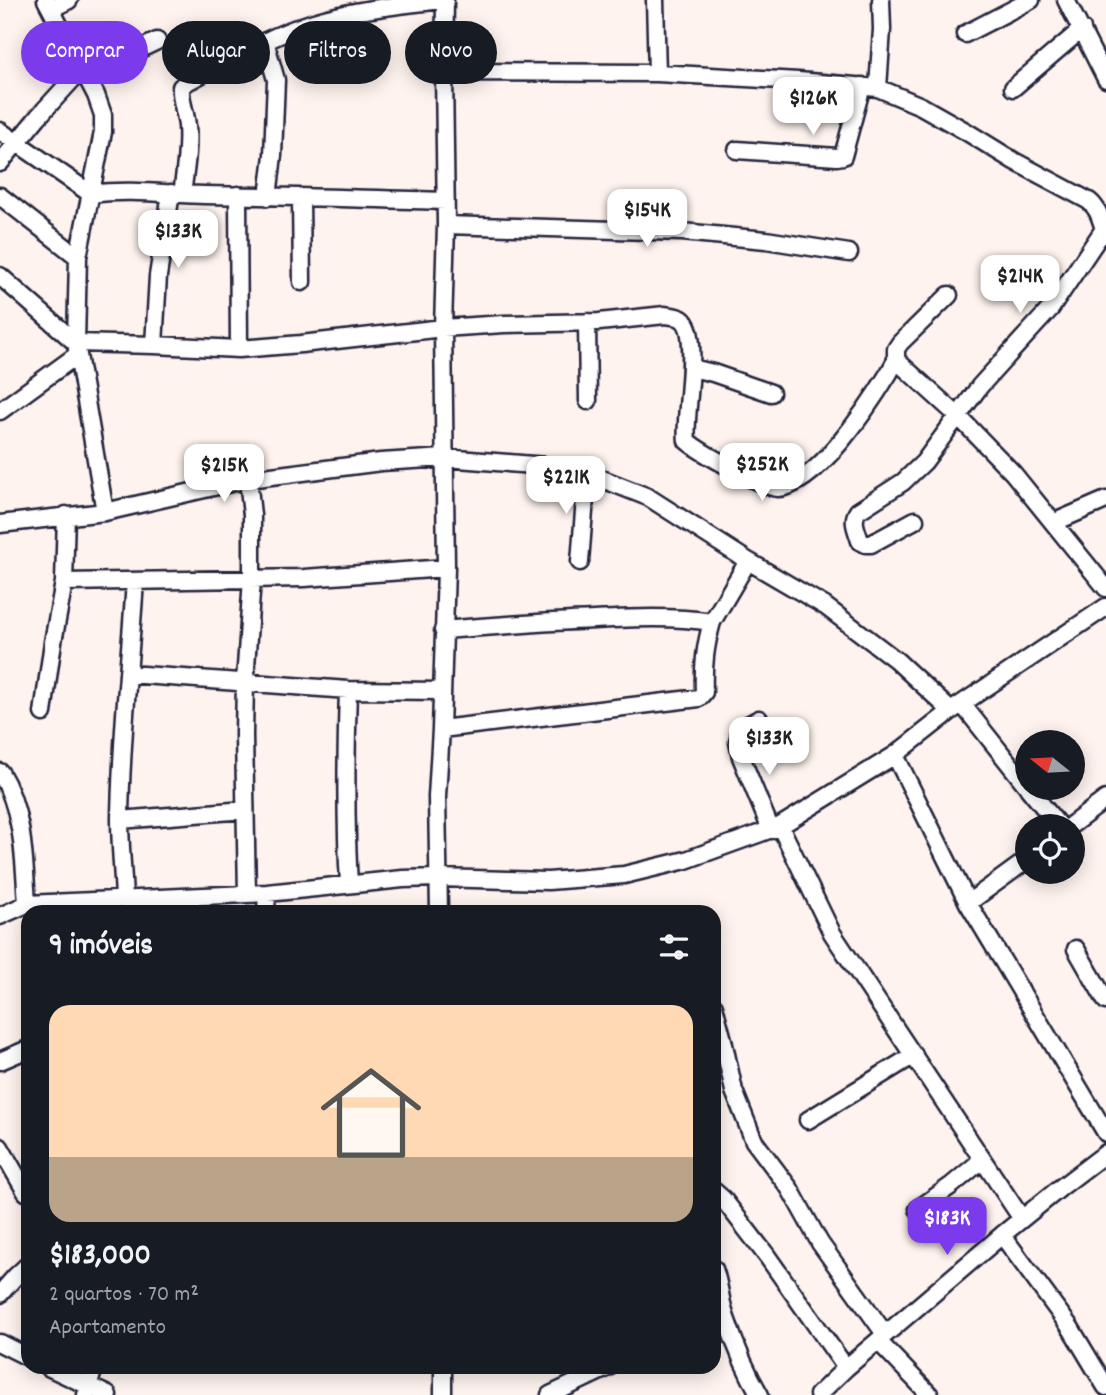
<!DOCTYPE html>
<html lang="pt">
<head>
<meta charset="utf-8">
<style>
	body { margin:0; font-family:Dekko,sans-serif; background:#20242c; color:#f1f3f6; height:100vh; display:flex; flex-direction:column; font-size:26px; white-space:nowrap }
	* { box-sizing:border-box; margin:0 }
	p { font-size:23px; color:#9ea1a6 }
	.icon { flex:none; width:38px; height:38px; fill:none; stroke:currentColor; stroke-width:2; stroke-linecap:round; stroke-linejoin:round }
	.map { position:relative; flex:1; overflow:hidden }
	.details { position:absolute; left:21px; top:905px; width:700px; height:469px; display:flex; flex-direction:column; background:#171b24; border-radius:21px; box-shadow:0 4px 18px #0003 }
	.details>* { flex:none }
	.banner { position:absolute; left:21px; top:21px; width:700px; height:63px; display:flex; gap:14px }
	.needle { width:46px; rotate:288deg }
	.fabs { position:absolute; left:1015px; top:730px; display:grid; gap:14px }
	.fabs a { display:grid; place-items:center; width:70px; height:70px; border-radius:50%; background:#171b24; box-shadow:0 4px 18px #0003; font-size:35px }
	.price { position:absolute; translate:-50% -60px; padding:0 16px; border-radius:14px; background:#fff; color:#222; font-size:23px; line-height:46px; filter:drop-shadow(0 2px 4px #0008) }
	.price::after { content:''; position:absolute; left:50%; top:42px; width:21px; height:16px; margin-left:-10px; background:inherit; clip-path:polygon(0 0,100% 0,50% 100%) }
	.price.selected { background:#7c3aed; color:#fff }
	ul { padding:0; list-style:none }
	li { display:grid; align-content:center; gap:14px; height:371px; padding:0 28px }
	li span { display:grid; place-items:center; height:217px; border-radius:21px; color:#555 }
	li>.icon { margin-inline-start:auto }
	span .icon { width:126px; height:126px; fill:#fffc; stroke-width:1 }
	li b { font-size:30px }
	h2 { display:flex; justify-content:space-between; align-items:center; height:84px; padding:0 28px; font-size:30px }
	.chip { padding:0 24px; border-radius:32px; background:#171b24; box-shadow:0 4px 18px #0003; font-size:24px; line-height:63px }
	.chip.selected { background:#7c3aed; color:#fff }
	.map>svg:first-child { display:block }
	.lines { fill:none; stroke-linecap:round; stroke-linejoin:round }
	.minor-casing { stroke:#22223b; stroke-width:21 }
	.minor { stroke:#fff; stroke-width:16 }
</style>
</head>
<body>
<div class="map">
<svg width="1106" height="1395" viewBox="0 0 1106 1395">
	<rect width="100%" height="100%" fill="#fef3ee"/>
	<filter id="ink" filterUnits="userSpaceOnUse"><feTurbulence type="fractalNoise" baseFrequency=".0143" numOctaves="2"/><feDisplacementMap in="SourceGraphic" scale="14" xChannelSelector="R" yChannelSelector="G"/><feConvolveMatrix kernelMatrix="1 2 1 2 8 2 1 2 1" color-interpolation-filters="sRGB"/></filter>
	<g filter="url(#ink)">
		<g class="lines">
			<defs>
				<path id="minor" d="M46 0 96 95 103 115V132L78 257 76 343 105 512
					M655 0 657 73
					M1066 0 1106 79
					M51 9 69 0
					M965 34 1031 0
					M265 41 276 80 273 155 268 197
					M444 72 657 73 798 81 878 88 921 106 967 132 1014 161 1089 201C1100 210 1101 222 1106 235
					M878 88 882 29 881 0
					M1013 88 1082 29
					M0 131 91 194C128 189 166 194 204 195 284 196 365 199 445 201
					M737 150 837 157 843 156 862 86
					M0 163 38 117 81 70 134 52 157 41
					M182 194C185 172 189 148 187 126 186 113 180 101 181 87L187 82C229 60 269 36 314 22 356 9 400 5 443 0
					M238 195 239 349
					M0 196 78 257
					M301 198 302 282
					M446 225 682 232 766 240 849 253
					M0 276 76 343 154 345 239 349 301 344 443 328 504 324 599 322 665 315C670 316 677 316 682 319 702 333 683 417 687 441 700 452 764 488 778 488 816 487 870 404 889 373L896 360V349L900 343 949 295
					M587 322 588 401
					M154 345 158 276 171 193
					M896 360 958 416 1013 473 1106 588
					M692 368 713 373 771 393
					M0 411 77 355
					M915 520 871 544H866L860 541C857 530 851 521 858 511L903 482 924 462 980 386 1051 308 1106 226
					M1055 522 1106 500
					M0 524 105 512 248 479 381 462 445 458 546 466 587 473 648 497 748 561 825 606 896 660 951 711
					M580 562 587 473
					M64 582 304 578 446 568
					M712 622 748 561
					M129 674 348 690 442 691
					M348 690C346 755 345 819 349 884
					M962 704 1027 786
					M43 713 53 642 64 582 66 515
					M759 719 748 725 740 733 738 742 741 757 771 830
					M441 729 699 698 704 692C703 666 705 647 712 622 673 616 633 618 594 620 543 622 493 626 443 630
					M895 755 968 903 1106 1133
					M0 772C24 811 24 860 27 904L0 916
					M1028 788 1059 826
					M120 820 245 810
					M780 826 832 933 1022 1219
					M1070 826 1106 799
					M247 894 244 735 245 682 252 578V515L248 479
					M124 899C123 872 120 845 120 818 121 739 130 660 135 581
					M968 903 1027 860
					M27 904 267 893 403 879 438 878 548 881 624 875 686 860 780 826 895 755 951 711 1106 607
					M266 912 267 893
					M439 912 437 797 441 729 446 568 443 328 446 225 444 72 445 0
					M1076 949 1106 1001
					M714 1006 723 1040 734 1091 754 1141 790 1189 820 1243 885 1334
					M0 1061 28 1049
					M808 1120 914 1055
					M0 1147 26 1192 28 1193
					M714 1191 723 1199 767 1256 846 1368
					M918 1209 952 1185 982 1160
					M1002 1235 1070 1327 1106 1387
					M714 1269C720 1285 720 1302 726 1318 734 1342 747 1373 760 1395
					M0 1294 15 1277 28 1265
					M878 1341 930 1395
					M0 1343 28 1357
					M48 1367 108 1395
					M86 1395 94 1367
					M443 1395V1367
					M550 1395 609 1367
					M818 1395 846 1368 1002 1235 1060 1188 1106 1153"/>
			</defs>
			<use href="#minor" class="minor-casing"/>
			<use href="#minor" class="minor"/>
		</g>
	</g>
</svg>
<div class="fabs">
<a><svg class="needle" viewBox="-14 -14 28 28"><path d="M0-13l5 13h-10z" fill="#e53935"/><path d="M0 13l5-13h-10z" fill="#9ea1a6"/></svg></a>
<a><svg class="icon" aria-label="locate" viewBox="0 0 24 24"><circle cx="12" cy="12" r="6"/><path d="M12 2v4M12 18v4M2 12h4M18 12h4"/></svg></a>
</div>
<b class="price" style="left:813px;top:137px">$126K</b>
<b class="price" style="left:647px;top:249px">$154K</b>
<b class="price" style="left:178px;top:270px">$133K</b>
<b class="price" style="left:1020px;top:315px">$214K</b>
<b class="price" style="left:762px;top:503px">$252K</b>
<b class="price" style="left:224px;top:504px">$215K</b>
<b class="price" style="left:566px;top:516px">$221K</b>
<b class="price" style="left:769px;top:777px">$133K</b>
<b class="price selected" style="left:947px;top:1257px">$183K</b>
<div class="banner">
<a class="chip selected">Comprar</a>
<a class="chip">Alugar</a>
<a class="chip">Filtros</a>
<a class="chip">Novo</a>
</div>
<section class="details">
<h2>9 imóveis<svg class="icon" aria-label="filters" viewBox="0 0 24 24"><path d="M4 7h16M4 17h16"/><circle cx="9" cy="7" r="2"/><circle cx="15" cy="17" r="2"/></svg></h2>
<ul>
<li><span style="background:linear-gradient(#ffd9b3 70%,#b9a48a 0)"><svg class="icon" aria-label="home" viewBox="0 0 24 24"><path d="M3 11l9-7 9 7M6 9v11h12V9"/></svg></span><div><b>$183,000</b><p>2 quartos · 70 m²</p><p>Apartamento</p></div></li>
</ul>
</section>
</div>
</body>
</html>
